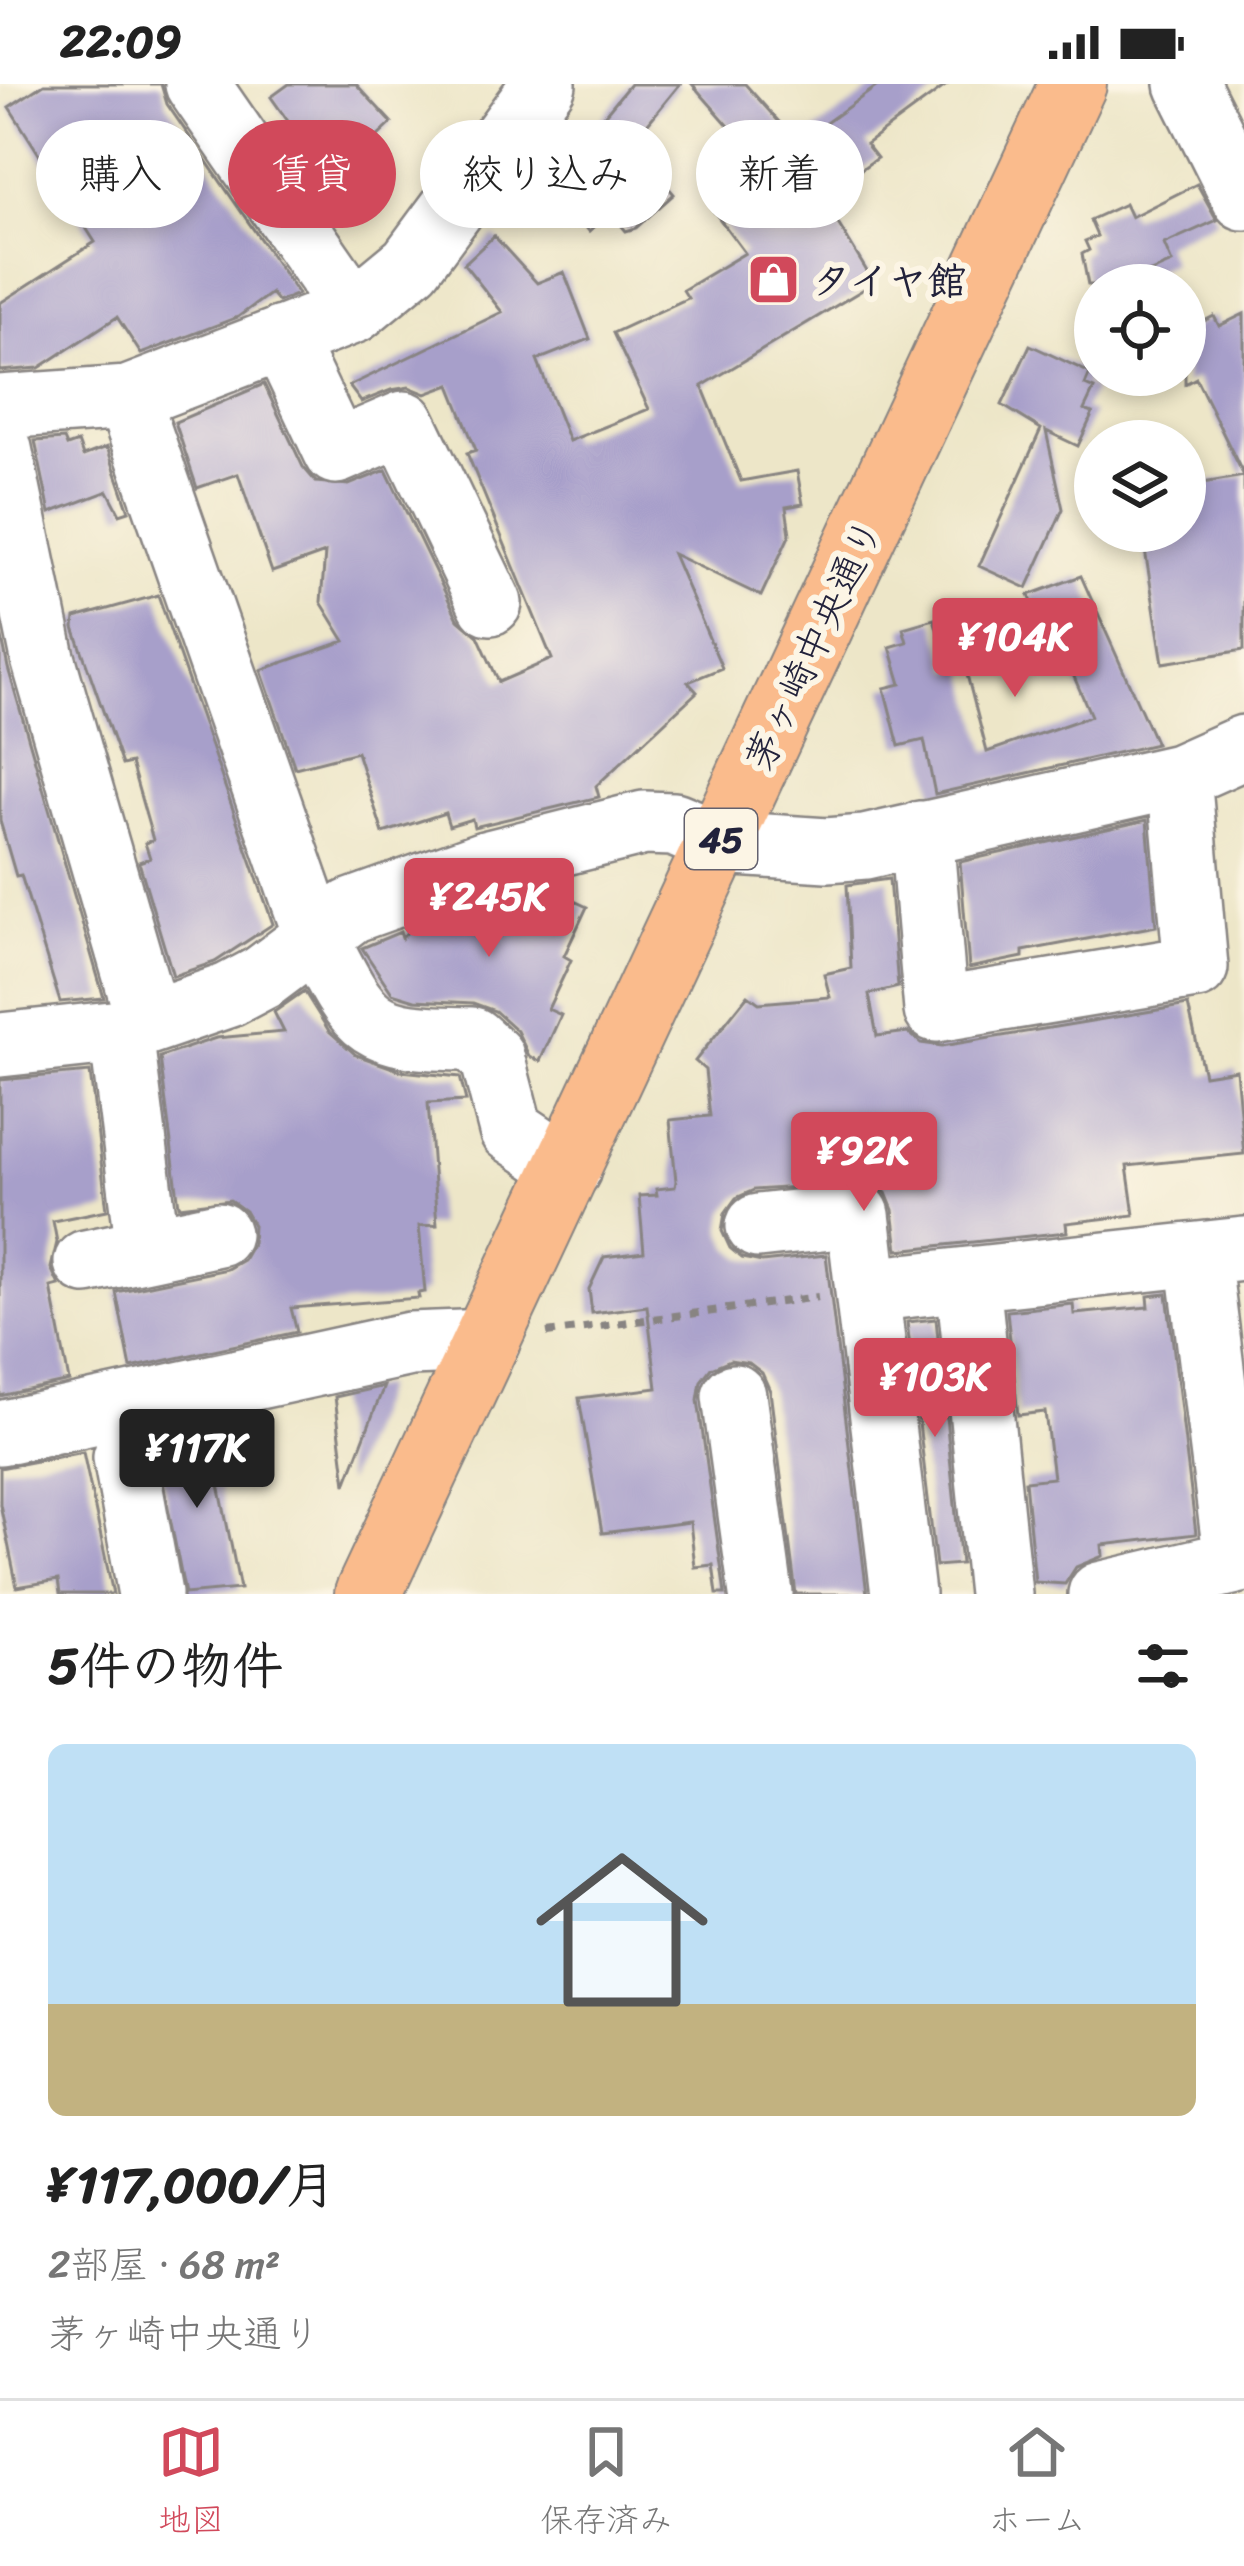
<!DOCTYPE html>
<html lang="ja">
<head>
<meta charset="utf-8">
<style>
	body { margin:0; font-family:Sriracha,"Klee One",sans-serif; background:#f6f6f6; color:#222; height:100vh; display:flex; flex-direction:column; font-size:45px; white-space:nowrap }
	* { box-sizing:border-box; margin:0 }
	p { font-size:39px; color:#767676 }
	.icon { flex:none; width:66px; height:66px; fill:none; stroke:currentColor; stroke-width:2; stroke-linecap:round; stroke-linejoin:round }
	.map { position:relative; height:1510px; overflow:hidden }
	.drawer { display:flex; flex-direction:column; background:#fff; flex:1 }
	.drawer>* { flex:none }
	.hud { position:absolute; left:36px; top:36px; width:1173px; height:108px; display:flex; gap:24px }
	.tools { position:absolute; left:1074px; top:180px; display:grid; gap:24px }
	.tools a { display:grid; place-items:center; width:132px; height:132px; border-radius:50%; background:#fff; box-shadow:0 6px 18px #0003; font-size:60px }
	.price { position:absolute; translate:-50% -102px; padding:0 27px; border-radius:12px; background:#d1495b; color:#fff; font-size:39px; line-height:78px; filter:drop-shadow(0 3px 6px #0008) }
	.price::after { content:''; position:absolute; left:50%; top:72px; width:36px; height:27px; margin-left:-18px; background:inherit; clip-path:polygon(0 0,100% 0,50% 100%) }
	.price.active { background:#222; color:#fff }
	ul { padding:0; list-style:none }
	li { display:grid; align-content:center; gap:24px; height:636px; padding:0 48px }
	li+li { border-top:3px solid #e0e0e0 }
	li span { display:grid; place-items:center; height:372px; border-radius:18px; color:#555 }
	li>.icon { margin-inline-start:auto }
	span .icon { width:216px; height:216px; fill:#fffc; stroke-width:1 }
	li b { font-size:51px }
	h2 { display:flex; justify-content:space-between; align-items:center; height:144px; padding:0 48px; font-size:51px }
	.chip { padding:0 42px; border-radius:54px; background:#fff; box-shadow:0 6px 18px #0003; font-size:42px; line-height:108px }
	.chip.active { background:#d1495b; color:#fff }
	.status { display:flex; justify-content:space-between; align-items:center; height:84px; padding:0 60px; background:#fff; direction:ltr }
	.status svg { height:33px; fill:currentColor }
	.tabs { display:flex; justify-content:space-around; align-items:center; height:168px; border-top:3px solid #e0e0e0; background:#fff; font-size:33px; color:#767676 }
	.tabs a { display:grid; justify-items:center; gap:6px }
	.tabs .active { color:#d1495b }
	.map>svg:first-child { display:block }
	.building { fill:#a79fca }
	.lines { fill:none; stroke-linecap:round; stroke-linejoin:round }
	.minor-casing { stroke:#888482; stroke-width:68 }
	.major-casing { stroke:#888482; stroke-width:70 }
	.path { stroke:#888482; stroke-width:8; stroke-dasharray:9 9; stroke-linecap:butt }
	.minor { stroke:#fff; stroke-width:63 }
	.major { stroke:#fabb8c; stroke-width:66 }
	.labels { text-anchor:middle; stroke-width:12; stroke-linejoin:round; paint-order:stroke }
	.shield { fill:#fcf5e5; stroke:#63616e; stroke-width:3 }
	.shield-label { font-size:36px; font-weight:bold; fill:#22223b }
	.poi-label { font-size:39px; font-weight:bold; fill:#22223b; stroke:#fcf5e5; text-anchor:start }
	.street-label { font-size:39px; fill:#22223b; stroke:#fcf5e5 }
</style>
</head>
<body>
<div class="status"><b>22:09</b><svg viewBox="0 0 49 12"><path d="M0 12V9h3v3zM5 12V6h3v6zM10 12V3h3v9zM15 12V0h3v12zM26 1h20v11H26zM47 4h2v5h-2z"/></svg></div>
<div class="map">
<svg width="1244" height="1510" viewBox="0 0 1244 1510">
	<rect width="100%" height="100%" fill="#fcf5e5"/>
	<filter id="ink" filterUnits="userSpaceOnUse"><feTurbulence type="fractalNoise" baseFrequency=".00833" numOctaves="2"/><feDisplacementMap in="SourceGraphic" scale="24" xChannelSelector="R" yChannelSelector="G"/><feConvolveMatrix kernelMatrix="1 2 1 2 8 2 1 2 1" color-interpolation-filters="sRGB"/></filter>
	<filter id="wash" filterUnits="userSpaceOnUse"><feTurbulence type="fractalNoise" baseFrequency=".004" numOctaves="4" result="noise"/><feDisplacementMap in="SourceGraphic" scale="48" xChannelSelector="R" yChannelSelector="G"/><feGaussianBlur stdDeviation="2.7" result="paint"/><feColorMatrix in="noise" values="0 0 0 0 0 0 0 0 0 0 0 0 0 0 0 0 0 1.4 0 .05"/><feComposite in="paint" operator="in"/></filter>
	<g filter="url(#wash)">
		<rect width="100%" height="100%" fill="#ede6c8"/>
		<g id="blocks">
			<path class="building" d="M44 0H161L167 20 298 210 278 218 271 209 238 233 141 270 117 233 39 284 0 287V219L95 158 9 23Z
				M289 0H356L392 39 362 67H355L337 48 309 67 271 13Z
				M630 0H680L631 60 674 110 636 144 626 147 610 128 589 147 530 79 554 47 578 63Z
				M692 0H745L798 59 880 0H948L866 60 877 74 822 113 874 199 702 302 741 397 797 387 803 420 786 423 790 450 761 512 673 470 722 584 688 598 697 608 596 702 599 713 474 743 472 735 449 742 445 729 383 749 357 668 295 684 261 586 345 557 321 518 325 469 272 488 238 390 197 404 175 338 264 300 303 383 316 398 349 401 386 386 458 535 478 552 499 598 552 575 467 369 476 366 450 301 426 310 409 303 391 306 361 318 349 302 502 228 464 180 494 152 537 199 564 188 590 255 537 276 569 357 649 325 613 249 688 214 683 206 745 169 710 122 765 83Z
				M1197 100 1217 136 1164 160 1172 179 1121 201H1088L1082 170 1089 166 1085 157 1097 152 1090 136 1125 120 1131 133Z
				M1244 230V392L1196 294 1185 300V247L1214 232 1219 242Z
				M1030 261 1090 289 1085 301 1094 305 1084 326 1093 329 1078 362 1046 347 1063 425 1027 504 979 482 1041 345 1002 321Z
				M64 355 67 362 78 358 83 372 107 363 129 427 120 430 108 407 50 429 35 357Z
				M1244 392V566L1163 579 1142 447H1185V402Z
				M1081 492 1156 660 935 710 924 656 899 662 884 604 901 600 890 563 907 558 903 544 934 535 950 587 965 583 987 668 1091 632 1062 565 1054 568 1029 511Z
				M158 511 273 840 215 878 173 892 139 778 150 774 145 759 153 756 131 679 122 681 74 544 75 534Z
				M0 544 8 584 104 914 60 918 21 791 16 792 0 737Z
				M1147 736 1156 842 1023 867V873L969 884 960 778Z
				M889 795 898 903 869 910 877 952 908 948 921 959 942 962 1188 921 1204 991 1236 986 1244 1070 1127 1082 1134 1131 1066 1139 1067 1148 898 1166 893 1126 886 1109 871 1098 754 1106 736 1114 725 1129 722 1147 730 1164 742 1174 762 1178 826 1171 867 1510H796L770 1307 762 1289 749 1279 730 1276 711 1284 701 1297 698 1316 725 1510H717L713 1481 695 1483 690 1438 602 1449 579 1314 657 1304 647 1222 592 1229 589 1205 604 1173 644 1168 639 1112 657 1111 656 1105 675 1103 676 1097 670 1036 710 1032 705 986 695 977 748 911 759 919 830 913 824 890 851 884 847 801Z
				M542 802 587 823 564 872 571 876 548 925 561 931 540 977 529 972 517 947 495 927 473 919 415 916 392 909 362 864 400 848 402 854 411 844 450 830 456 835 464 825Z
				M304 907 329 947 356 971 401 987 460 993 466 1017 428 1019 437 1141 419 1142 425 1208 418 1209 419 1214 291 1224 297 1248 131 1284 116 1208 227 1185 243 1176 252 1160 253 1141 245 1127 230 1116 179 1122 160 973 216 954 284 948 274 928Z
				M90 988 107 1126 53 1137 57 1158 51 1184 59 1201 51 1203 69 1297 0 1312V996Z
				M1167 1210 1196 1450 1102 1461 1103 1472 1076 1483 1065 1500 1035 1498 1025 1397 1053 1394 1045 1328 1018 1331 1007 1227 1073 1220 1074 1230 1149 1223 1148 1212Z
				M936 1235 961 1480 936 1482 907 1238Z
				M384 1302 346 1400 335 1313Z
				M207 1341 240 1505 185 1510 154 1352Z
				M83 1368 113 1510H60L58 1496 17 1503 0 1420V1384Z"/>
		</g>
	</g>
	<g filter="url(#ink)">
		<use href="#blocks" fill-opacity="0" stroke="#888482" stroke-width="3"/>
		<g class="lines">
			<defs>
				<path id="minor" d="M197 0 354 227
					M1187 0 1244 114
					M282 254 336 368 404 339 490 519
					M128 314 316 853C363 946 366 954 472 955L492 973 511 1046 569 1085
					M0 323 128 314 354 227 411 180 544 0
					M0 365 43 574 148 937
					M921 749 936 926 1196 883 1179 692
					M0 961 121 948 229 911 263 893 351 827 485 779 644 739 674 740 720 759 827 766 865 763 1179 692 1244 663
					M758 1142 858 1131 903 1510
					M148 1165 218 1150
					M1198 1171 1236 1478
					M86 1178 148 1165 121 948
					M968 1198 1000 1510
					M867 1206 1244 1165
					M734 1312 761 1510
					M0 1349 410 1260 488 1257
					M125 1373 150 1510
					M1100 1510 1244 1476"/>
				<path id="major" d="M368 1510 1073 0"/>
			</defs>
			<use href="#minor" class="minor-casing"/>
			<use href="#major" class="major-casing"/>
			<path class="path" d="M547 1249 818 1213"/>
			<use href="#minor" class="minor"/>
			<use href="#major" class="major"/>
		</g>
	</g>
	<defs>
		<symbol id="shop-square" viewBox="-11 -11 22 22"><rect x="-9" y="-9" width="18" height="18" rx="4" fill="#d1495b" stroke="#fcf5e5"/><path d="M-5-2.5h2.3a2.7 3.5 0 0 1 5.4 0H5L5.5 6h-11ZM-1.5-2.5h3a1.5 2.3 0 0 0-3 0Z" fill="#fff"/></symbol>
	</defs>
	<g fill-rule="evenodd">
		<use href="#shop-square" x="744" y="166" width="59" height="59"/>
	</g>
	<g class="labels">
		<rect class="shield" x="685" y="725" width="72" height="60" rx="9"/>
		<g class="shield-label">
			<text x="721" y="768">45</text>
		</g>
		<g class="poi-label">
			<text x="812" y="210">タイヤ館</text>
		</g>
		<g class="street-label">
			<text transform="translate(813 560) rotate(-65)" y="14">茅ヶ崎中央通り</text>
		</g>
	</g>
</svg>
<div class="tools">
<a><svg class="icon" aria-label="locate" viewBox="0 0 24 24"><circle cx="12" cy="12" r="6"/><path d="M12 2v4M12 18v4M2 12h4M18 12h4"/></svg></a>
<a><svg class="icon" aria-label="layers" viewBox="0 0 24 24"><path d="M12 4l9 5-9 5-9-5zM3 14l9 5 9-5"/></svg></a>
</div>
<b class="price" style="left:1015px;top:616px">¥104K</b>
<b class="price" style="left:489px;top:876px">¥245K</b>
<b class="price" style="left:864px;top:1130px">¥92K</b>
<b class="price" style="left:935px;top:1356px">¥103K</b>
<b class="price active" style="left:197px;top:1427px">¥117K</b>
<div class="hud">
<a class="chip">購入</a>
<a class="chip active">賃貸</a>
<a class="chip">絞り込み</a>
<a class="chip">新着</a>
</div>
</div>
<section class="drawer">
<h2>5件の物件<svg class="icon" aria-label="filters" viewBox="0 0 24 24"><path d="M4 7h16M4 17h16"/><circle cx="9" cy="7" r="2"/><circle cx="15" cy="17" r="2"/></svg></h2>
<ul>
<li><span style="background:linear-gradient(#bfe0f5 70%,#c2b280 0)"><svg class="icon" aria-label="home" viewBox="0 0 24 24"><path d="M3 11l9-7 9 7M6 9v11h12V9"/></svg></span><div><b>¥117,000/月</b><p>2部屋 · 68 m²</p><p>茅ヶ崎中央通り</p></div></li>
</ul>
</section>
<nav class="tabs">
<a class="active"><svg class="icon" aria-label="map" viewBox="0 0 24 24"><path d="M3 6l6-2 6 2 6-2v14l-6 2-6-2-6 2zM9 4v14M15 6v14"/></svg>地図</a>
<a><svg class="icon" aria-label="saved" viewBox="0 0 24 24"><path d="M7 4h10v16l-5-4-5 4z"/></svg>保存済み</a>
<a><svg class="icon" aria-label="home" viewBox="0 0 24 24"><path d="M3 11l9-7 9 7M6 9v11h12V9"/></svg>ホーム</a>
</nav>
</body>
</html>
